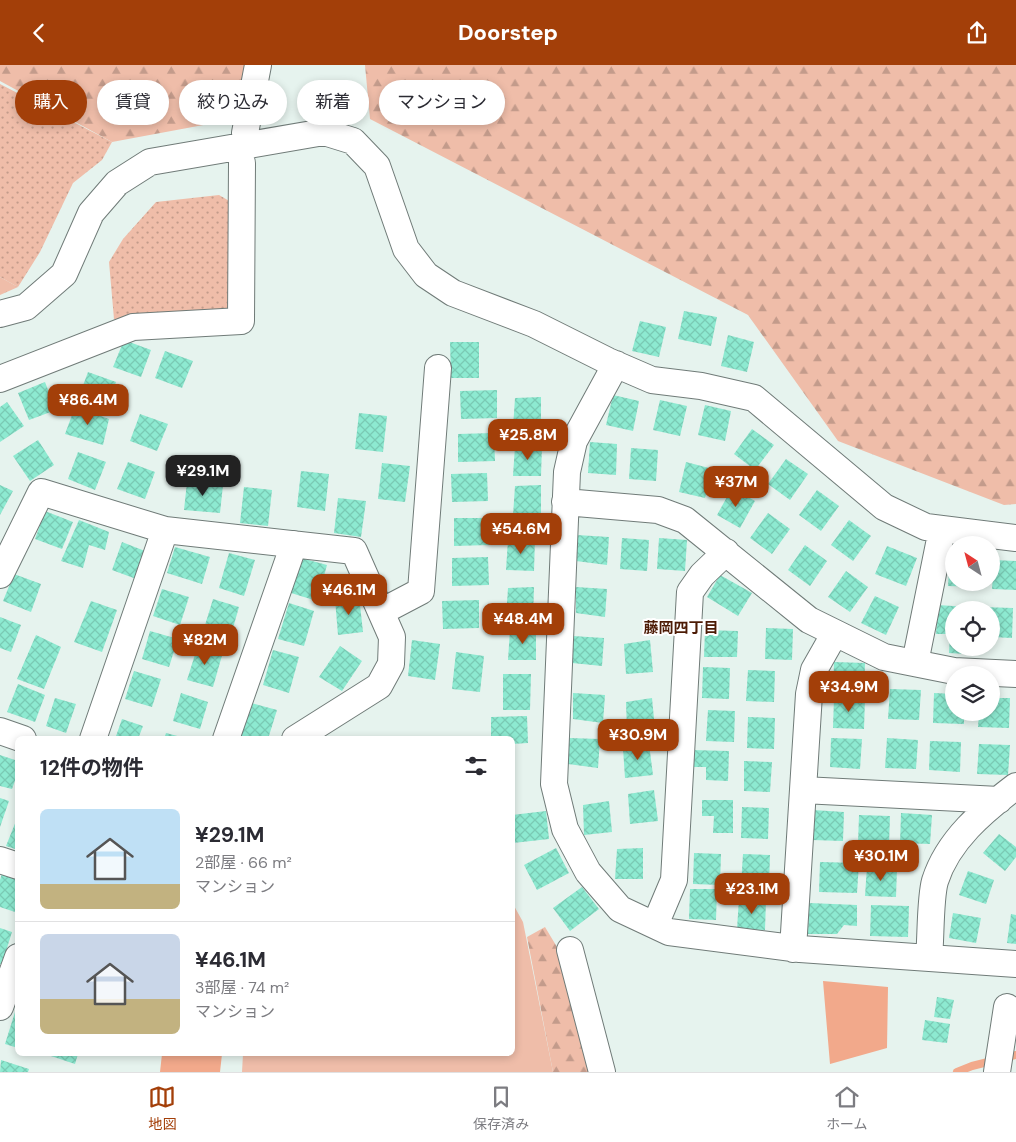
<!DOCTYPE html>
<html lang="ja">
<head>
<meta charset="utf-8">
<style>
	body { margin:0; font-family:"DM Sans","Noto Sans JP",sans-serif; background:#f2f2f3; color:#2b2b33; height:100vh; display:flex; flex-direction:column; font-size:19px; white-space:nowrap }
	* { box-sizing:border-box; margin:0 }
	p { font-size:16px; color:#7c7c81 }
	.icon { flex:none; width:28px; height:28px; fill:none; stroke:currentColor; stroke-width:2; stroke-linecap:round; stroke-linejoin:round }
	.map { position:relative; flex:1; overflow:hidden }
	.side { position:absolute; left:15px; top:671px; width:500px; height:320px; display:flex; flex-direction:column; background:#fff; border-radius:8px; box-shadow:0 2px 8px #0003 }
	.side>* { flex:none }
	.hud { position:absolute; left:15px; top:15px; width:500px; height:45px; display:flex; gap:10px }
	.needle { width:32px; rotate:324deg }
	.tools { position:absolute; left:945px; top:471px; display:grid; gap:10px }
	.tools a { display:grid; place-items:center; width:55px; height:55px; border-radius:50%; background:#fff; box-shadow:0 2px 8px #0003; font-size:25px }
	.price { position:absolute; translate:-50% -42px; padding:0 11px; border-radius:10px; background:#a33f09; color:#fff; font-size:16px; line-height:32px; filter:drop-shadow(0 1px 2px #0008) }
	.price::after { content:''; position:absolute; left:50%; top:30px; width:15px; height:11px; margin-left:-8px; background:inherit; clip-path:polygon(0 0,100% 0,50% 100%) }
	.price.on { background:#222; color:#fff }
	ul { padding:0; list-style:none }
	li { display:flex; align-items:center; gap:15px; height:125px; padding:0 25px }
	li+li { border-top:1px solid #e1e1e2 }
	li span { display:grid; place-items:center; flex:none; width:140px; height:100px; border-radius:8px; color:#555 }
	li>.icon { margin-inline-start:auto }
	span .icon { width:60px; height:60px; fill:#fffc; stroke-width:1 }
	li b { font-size:21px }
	h2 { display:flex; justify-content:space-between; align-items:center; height:60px; padding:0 25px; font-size:21px }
	.tag { padding:0 18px; border-radius:22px; background:#fff; box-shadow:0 2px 8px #0003; font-size:18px; line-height:45px }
	.tag.on { background:#a33f09; color:#fff }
	header { display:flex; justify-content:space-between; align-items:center; height:65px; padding:0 25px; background:#a33f09; color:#fff; font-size:22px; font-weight:800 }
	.tab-bar { display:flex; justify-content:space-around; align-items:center; height:70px; border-top:1px solid #e1e1e2; background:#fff; font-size:14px; color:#7c7c81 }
	.tab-bar a { display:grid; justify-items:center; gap:2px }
	.tab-bar .on { color:#a33f09 }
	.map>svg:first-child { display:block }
	.grass { fill:url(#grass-dots) }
	.forest { fill:url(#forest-firs) }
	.park { fill:#efbda9 }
	.water { fill:#f2a98b }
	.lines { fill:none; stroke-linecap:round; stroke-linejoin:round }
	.stream { stroke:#f2a98b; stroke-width:8 }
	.building { fill:url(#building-cross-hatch) }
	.minor-casing { stroke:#707b78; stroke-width:28 }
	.minor { stroke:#fff; stroke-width:26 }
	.labels { text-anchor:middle; stroke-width:4; stroke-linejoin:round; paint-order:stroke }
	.neighbourhood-label { font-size:15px; font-weight:bold; fill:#4c1b05; stroke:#fff }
</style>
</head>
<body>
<header><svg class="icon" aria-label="back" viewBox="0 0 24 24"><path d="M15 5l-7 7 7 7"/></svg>Doorstep<svg class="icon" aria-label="share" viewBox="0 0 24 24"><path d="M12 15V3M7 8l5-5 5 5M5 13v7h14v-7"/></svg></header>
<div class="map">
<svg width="1016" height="1007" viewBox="0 0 1016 1007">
	<defs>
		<pattern id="grass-dots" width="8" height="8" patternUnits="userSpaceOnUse" patternTransform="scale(1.25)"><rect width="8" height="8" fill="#efbda9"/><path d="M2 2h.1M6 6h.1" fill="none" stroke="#c39b8b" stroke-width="1.8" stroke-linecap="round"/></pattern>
		<pattern id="forest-firs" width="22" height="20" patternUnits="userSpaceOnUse" patternTransform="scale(1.25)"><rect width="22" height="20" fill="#efbda9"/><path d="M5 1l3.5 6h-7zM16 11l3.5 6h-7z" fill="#c39b8b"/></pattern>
		<pattern id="building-cross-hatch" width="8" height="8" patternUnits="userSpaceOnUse" patternTransform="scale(1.25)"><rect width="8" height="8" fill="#8dead1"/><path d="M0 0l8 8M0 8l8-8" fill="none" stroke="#7acab4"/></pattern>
	</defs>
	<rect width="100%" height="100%" fill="#e6f3ee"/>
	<path class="grass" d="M0 19 112 77 102 95 73 118 40 187 18 222 0 212Z
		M219 130 231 137 242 252 114 254 109 197 123 174 156 137Z"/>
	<path class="forest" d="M0 0H248L241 53 112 77 0 16Z
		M365 0H1016V439L1004 440 838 376 748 250 370 54Z
		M0 212 18 222 0 230Z
		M545 862 560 887 590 1007H553L527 872Z"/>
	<path class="park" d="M513 839 523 857 553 1007H242L243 989H512Z"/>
	<path class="water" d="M823 916 888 922 887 983 830 999Z
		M162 989H222L220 1007H160Z"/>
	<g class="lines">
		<path class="stream" d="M957 1007 972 1001 1016 990"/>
	</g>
	<path class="building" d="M684 246 717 252 711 281 678 274Z
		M640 256 666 262 659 292 632 286Z
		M728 270 754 277 747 307 721 301Z
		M124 275 151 285 141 312 113 302Z
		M450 277H479V313H451Z
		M165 286 193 296 182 323 155 313Z
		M88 307 116 317 106 345 78 334Z
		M45 317 56 345 29 355 18 328Z
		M497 325V353L461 354 460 326Z
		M613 330 639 336 633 366 606 360Z
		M541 332V363H513L515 333Z
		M660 335 687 341 680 371 653 365Z
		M7 337 24 361 0 377V342Z
		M705 340 731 346 725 376 698 370Z
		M75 342 109 354 103 380 65 369Z
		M359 348 387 351 383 387 355 384Z
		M140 349 168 359 157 386 130 376Z
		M752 364 774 380 755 405 734 389Z
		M494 368 495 396 458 397V369Z
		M38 375 54 400 30 416 13 391Z
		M590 377 617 379 616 410 588 408Z
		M542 380 541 411H513L515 381Z
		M631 383 658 385 656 416 629 414Z
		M78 387 106 397 95 425 68 414Z
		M786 394 808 409 790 435 768 419Z
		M128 397 155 407 145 434 117 424Z
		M686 397 713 404 705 433 679 427Z
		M382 398 410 401 405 437 378 434Z
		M301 406 329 409 325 446 297 442Z
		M487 408 488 436 452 437 451 409Z
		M187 417 223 420 220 448 184 445Z
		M0 420 13 426 0 450Z
		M541 420V452L513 451 515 421Z
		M244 422 272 425 268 461 240 458Z
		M732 423 755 436 740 463 717 450Z
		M817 425 839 441 821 466 799 450Z
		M338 433 366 436 361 472 334 468Z
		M45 446 73 457 62 484 35 474Z
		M768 448 790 464 772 489 750 473Z
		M454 453H490V480L454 481Z
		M79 455 109 467 105 485 89 480 83 503 61 496Z
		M849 455 871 471 853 496 831 480Z
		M577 470 609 472 607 500 576 496Z
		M622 473 649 475 647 506 620 504Z
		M659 473 687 475 685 506 657 504Z
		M535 474 534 506 506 505 508 475Z
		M122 477 150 488 139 515 112 505Z
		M805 480 827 496 810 521 788 505Z
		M887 481 917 493 906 521 875 509Z
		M175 482 210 492 202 519 167 508Z
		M229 488 255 495 244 531 219 523Z
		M950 491H954V518H979V522L948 521Z
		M488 492 489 520 452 521V493Z
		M301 493 327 500 317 536 291 528Z
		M994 495 1016 496V525L992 524Z
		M846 506 868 522 850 547 828 532Z
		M14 509 41 519 31 547 3 536Z
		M720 510 752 528 738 551 707 532Z
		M534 522 533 554 506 553 508 523Z
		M576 522 607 524 605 552 576 548Z
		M162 524 189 532 180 560 153 551Z
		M359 531 363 567 338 570 335 534Z
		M875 531 899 542 886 570 861 558Z
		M213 534 239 542 229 577 202 570Z
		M479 535V563L443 564 442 536Z
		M91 536 117 545 102 587 74 577Z
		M289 538 314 546 304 581 278 574Z
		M938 540 968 542 967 545H954V582H965V589L949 588 950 569H936Z
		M982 542 1013 543 1012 573 991 572V545H982Z
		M0 552 21 560 11 587 0 583Z
		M766 563 793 564 792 595 765 594Z
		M536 564V595H508L510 565Z
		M705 565 738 566 737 592H704Z
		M150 566 178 574 169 602 142 594Z
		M36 570 61 582 44 624 17 614Z
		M573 571 604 573 602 601 572 598Z
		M412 575 440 579 435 615 408 611Z
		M650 575 653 607 626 609 624 579Z
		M198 580 223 587 213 622 187 615Z
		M340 581 362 596 342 626 319 612Z
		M273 585 299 592 289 628 263 620Z
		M456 587 484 591 480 627 452 624Z
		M834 597 865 598 864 628 833 627Z
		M703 602 730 603 729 634 702 633Z
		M748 605 775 606 774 637 746 636Z
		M134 606 161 614 152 642 125 634Z
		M503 609H531L530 645H503Z
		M18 619 45 630 35 657 7 647Z
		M890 624 921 625 919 655 888 654Z
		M181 628 208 637 200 664 173 656Z
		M573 628 605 630 603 658 573 654Z
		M934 628 954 629V648H964V659L933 658Z
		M55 633 76 639 66 668 46 661Z
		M652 633 655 664 627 667 626 637Z
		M834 633 865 634 864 664 833 663Z
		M991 633H1010L1009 663 978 662 979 648H991Z
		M251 638 277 645 268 674 240 673Z
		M708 645 735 646 734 677 706 676Z
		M527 651 528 678 512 679V674H491V652Z
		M748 652 775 653 774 684 747 683Z
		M122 654 143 661 138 674H115Z
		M166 668 185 673V674H164Z
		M569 673 600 674 598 703 568 699Z
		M831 673 862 674 860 704 830 702Z
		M887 673 918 675 916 704 885 703Z
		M930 676 961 677 960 707 929 705Z
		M649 679 653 710 625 713 623 683Z
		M979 679 1010 680 1008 710 977 709Z
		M692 685 729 686 728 716 706 715V702H692Z
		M0 690 18 696V707L12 724 0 721Z
		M744 696 772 697 770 727 744 726Z
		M654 725 658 756 630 759 628 729Z
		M0 733 9 736 0 762Z
		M702 735H733V768H713L714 751H702Z
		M609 736 612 767 584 770 583 740Z
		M742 742 769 743 768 774 741 773Z
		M813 745 844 747 843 776 812 775Z
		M546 746 549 774 513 778 512 750Z
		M901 748 932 750 930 779 900 778Z
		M859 750 890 751 889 781 858 779Z
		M18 751V785L6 781Z
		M999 769 1016 782V792L1005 806 983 788Z
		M556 783 569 808 537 825 524 800Z
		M643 783V814H615L617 784Z
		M694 788 721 789 720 820 693 819Z
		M743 789 770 790 769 821 741 820Z
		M820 797 859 798 857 828 819 827Z
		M867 801 897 803 896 832 865 831Z
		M968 806 994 815 986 839 959 830Z
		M2 808 18 813V848L0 842V815Z
		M582 822 599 844 570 866 553 843Z
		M690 824H717L716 855 689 854Z
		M739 834 766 835 765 865 737 864Z
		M809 838 857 840V861L844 860 837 869H808Z
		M871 840 909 841 908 872 870 871Z
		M953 848 981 853 976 878 949 873Z
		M1011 849 1016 850V879L1007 878Z
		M0 863 12 867 2 899H0Z
		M937 932 954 935 950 954 934 952Z
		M15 947 18 948V983L5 979Z
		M925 955 950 959 947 978 922 975Z
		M45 989H78L75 999Z
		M1 995 29 1004 28 1007H0Z"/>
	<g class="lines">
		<defs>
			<path id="minor" d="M245 68 258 0
				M0 249 26 242 64 209 91 148 117 118 150 97 324 67 353 76 377 101 406 184 426 210 453 228 534 259 608 296 652 315 701 321 754 333 884 442 926 462 1016 473
				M616 299 574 376 567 407 554 719 565 764 588 807 620 844 669 867 800 884 1016 899
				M0 314 133 262 241 256 242 98
				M565 437 658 445 685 455 809 555 884 592 954 606 1016 609
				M0 510 41 427 165 465 354 486 392 572 391 599 379 621 295 674
				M381 547 421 526 438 303
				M915 598 942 464
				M0 666 23 674
				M93 674 165 465
				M226 674 294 479
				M803 725 999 735
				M0 795 18 801
				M655 860 674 815 690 527 702 510 726 487
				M793 884 809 629 814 605 835 568
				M570 885 602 1007
				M929 893C931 873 930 833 935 816 948 775 983 746 1016 721
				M0 942 18 892
				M997 1007 1007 942"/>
		</defs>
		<use href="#minor" class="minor-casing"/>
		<use href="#minor" class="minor"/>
	</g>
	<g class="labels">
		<g class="neighbourhood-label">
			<text x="681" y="568">藤岡四丁目</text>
		</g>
	</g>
</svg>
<div class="tools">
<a><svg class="needle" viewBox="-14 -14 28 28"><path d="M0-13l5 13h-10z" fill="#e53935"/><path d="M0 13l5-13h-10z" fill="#7c7c81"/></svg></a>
<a><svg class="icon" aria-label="locate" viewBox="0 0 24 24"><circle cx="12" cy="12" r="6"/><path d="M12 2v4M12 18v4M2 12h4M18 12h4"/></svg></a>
<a><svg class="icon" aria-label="layers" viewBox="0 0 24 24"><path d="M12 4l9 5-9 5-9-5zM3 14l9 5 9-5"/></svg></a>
</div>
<b class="price" style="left:88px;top:361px">¥86.4M</b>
<b class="price" style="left:528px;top:396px">¥25.8M</b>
<b class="price on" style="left:203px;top:432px">¥29.1M</b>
<b class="price" style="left:736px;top:443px">¥37M</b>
<b class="price" style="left:521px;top:490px">¥54.6M</b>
<b class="price" style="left:349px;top:551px">¥46.1M</b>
<b class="price" style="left:523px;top:580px">¥48.4M</b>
<b class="price" style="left:205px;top:601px">¥82M</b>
<b class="price" style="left:849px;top:648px">¥34.9M</b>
<b class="price" style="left:638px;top:696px">¥30.9M</b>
<b class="price" style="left:881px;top:817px">¥30.1M</b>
<b class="price" style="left:752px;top:850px">¥23.1M</b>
<div class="hud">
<a class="tag on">購入</a>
<a class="tag">賃貸</a>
<a class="tag">絞り込み</a>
<a class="tag">新着</a>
<a class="tag">マンション</a>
</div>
<section class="side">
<h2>12件の物件<svg class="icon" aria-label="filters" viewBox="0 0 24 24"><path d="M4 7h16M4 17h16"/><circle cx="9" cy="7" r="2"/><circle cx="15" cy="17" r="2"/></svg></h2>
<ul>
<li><span style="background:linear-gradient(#bfe0f5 75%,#c2b280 0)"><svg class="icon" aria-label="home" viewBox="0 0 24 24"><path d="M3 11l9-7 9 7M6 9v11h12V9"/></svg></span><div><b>¥29.1M</b><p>2部屋 · 66 m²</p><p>マンション</p></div></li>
<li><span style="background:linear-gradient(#c9d6e8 65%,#c2b280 0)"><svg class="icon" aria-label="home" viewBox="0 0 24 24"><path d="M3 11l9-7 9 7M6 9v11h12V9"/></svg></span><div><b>¥46.1M</b><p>3部屋 · 74 m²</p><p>マンション</p></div></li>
</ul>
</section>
</div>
<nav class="tab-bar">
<a class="on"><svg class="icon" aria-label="map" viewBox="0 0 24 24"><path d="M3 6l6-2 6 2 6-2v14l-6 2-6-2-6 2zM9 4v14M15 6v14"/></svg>地図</a>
<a><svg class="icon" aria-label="saved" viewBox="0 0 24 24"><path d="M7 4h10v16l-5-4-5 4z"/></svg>保存済み</a>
<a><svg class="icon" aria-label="home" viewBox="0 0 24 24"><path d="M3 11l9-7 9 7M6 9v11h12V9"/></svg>ホーム</a>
</nav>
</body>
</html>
